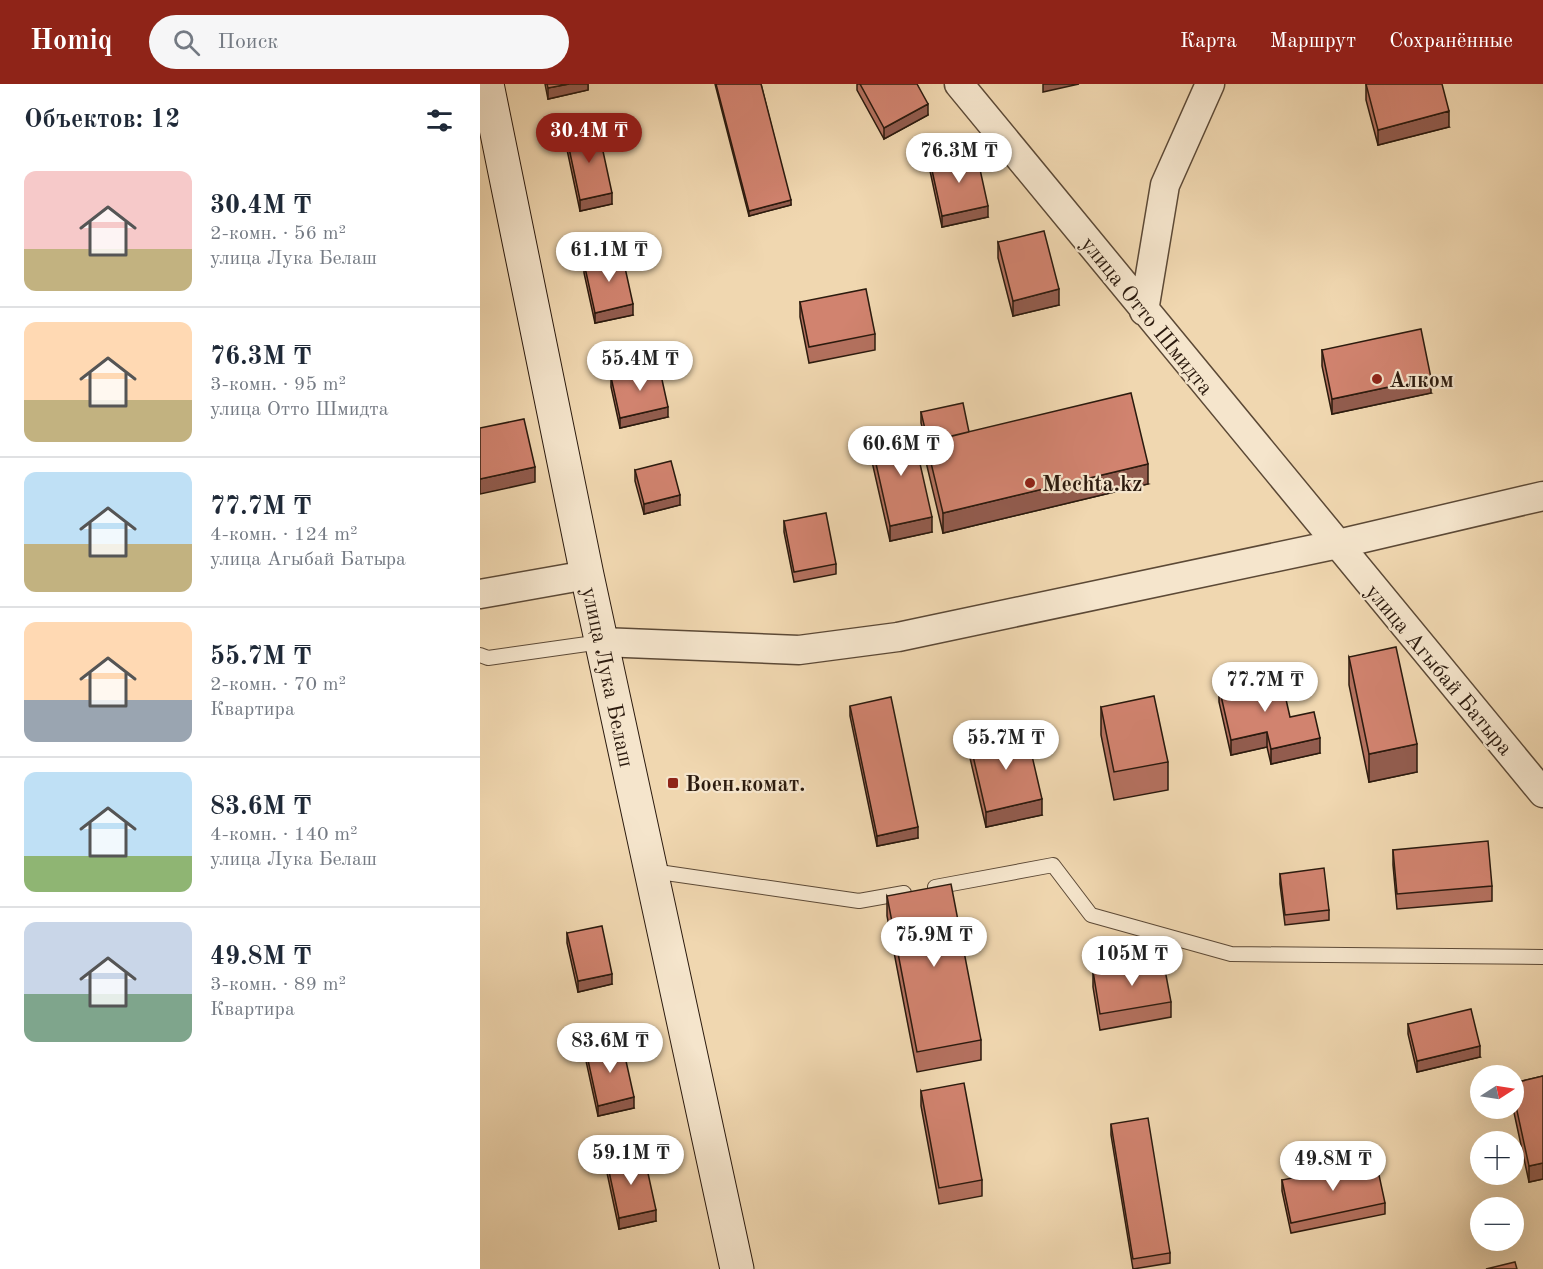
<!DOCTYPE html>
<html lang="ru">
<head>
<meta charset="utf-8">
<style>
	body { margin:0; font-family:"Old Standard TT",serif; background:#f6f6f7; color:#1f2937; height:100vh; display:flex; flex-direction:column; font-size:22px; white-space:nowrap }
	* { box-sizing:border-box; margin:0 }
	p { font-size:20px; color:#747a83 }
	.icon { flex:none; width:33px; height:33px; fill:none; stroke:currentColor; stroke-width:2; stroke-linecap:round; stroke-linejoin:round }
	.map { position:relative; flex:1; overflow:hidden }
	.sheet { display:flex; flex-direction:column; background:#fff; width:480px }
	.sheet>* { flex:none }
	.needle { width:39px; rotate:78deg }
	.controls { position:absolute; left:990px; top:981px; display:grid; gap:12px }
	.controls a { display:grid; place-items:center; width:54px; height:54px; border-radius:50%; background:#fff; box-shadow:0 6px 24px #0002; font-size:30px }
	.price { position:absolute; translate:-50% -51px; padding:0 14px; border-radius:21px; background:#fff; color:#222; font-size:20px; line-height:39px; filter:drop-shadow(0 2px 3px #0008) }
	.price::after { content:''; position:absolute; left:50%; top:36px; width:18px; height:14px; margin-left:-9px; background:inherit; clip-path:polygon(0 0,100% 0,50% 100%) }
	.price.active { background:#8f2418; color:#fff }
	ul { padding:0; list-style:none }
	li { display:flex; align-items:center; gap:18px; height:150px; padding:0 24px }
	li+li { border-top:2px solid #e0e1e3 }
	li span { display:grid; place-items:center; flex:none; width:168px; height:120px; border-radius:12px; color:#555 }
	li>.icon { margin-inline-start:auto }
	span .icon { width:72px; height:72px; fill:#fffc; stroke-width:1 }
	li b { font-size:26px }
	h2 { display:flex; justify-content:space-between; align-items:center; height:72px; padding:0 24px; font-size:26px }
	header { display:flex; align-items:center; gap:36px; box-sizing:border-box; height:84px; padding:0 30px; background:#8f2418; color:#fff }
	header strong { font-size:28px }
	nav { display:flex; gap:33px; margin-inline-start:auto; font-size:21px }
	.search { width:420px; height:54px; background:#f6f6f7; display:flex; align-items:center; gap:15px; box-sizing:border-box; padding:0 21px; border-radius:33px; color:#747a83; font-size:22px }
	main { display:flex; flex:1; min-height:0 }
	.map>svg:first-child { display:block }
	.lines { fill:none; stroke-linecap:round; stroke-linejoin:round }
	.lane-casing { stroke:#5c4936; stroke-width:16 }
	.street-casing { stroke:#5c4936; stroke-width:31 }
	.secondary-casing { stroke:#2b1a0e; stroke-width:35 }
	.lane { stroke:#f5e5cc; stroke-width:14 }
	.street { stroke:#f5e5cc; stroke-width:28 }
	.secondary { stroke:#f5e5cc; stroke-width:33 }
	.wall { fill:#b4715f; stroke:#2b1a0e; stroke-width:1.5 }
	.shaded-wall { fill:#925c4e; stroke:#2b1a0e; stroke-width:1.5 }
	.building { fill:#d1836f; stroke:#2b1a0e; stroke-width:1.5 }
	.poi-dot { fill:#8f2418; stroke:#f5e5cc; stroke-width:2 }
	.labels { text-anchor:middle; stroke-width:4.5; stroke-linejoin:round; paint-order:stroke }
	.street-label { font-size:22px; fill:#2b1a0e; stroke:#f5e5cc }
	.poi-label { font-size:22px; font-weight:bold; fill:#2b1a0e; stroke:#f5e5cc; text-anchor:start }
</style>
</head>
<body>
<header>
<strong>Homiq</strong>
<div class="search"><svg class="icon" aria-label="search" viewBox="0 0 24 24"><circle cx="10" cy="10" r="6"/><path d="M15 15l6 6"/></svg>Поиск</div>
<nav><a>Карта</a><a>Маршрут</a><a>Сохранённые</a></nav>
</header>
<main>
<section class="sheet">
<h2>Объектов: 12<svg class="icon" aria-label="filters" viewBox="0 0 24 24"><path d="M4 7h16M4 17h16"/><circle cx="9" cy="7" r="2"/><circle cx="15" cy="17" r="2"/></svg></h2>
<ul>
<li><span style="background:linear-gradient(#f6c9c9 65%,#c2b280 0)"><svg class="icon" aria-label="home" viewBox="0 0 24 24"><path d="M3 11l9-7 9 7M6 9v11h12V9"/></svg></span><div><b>30.4M ₸</b><p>2-комн. · 56 m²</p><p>улица Лука Белаш</p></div></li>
<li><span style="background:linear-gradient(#ffd9b3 65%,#c2b280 0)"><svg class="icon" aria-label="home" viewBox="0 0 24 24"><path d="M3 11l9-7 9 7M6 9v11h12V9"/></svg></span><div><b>76.3M ₸</b><p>3-комн. · 95 m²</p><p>улица Отто Шмидта</p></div></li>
<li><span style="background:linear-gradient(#bfe0f5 60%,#c2b280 0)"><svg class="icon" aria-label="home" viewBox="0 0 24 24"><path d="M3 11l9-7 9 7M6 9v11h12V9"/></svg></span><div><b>77.7M ₸</b><p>4-комн. · 124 m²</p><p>улица Агыбай Батыра</p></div></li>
<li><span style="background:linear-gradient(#ffd9b3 65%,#9aa5b1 0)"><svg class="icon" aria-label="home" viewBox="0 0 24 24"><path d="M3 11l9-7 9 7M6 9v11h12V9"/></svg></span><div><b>55.7M ₸</b><p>2-комн. · 70 m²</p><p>Квартира</p></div></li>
<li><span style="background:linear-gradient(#bfe0f5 70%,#8fb573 0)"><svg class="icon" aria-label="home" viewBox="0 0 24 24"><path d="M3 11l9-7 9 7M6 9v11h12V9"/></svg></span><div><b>83.6M ₸</b><p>4-комн. · 140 m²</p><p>улица Лука Белаш</p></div></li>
<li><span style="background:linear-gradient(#c9d6e8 60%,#7fa58c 0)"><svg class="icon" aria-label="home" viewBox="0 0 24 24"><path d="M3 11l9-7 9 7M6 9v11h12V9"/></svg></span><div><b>49.8M ₸</b><p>3-комн. · 89 m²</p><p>Квартира</p></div></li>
</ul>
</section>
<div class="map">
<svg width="1063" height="1185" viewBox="0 0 1063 1185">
	<rect width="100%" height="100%" fill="#f0d7b0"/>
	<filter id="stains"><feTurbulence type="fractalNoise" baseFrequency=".00333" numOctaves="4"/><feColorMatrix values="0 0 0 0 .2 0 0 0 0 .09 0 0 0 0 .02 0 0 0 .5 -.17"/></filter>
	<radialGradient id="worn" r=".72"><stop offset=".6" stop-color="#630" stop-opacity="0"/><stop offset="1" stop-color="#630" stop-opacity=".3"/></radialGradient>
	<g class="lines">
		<defs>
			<path id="lane" d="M0 571 8 574 121 558
				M172 787 379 817 424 809
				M455 803 573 781 611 831 751 870 1063 873"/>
			<path id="street" d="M479 0 1063 709
				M664 227 685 101 730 0
				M0 510 107 491
				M121 558 319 566 418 553 858 460 1063 412"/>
			<path id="secondary" d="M7 0 107 491 257 1185"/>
		</defs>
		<use href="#lane" class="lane-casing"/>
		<use href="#street" class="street-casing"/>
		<use href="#secondary" class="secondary-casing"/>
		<use href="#lane" class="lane"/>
		<use href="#street" class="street"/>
		<use href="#secondary" class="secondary"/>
	</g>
	<path class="wall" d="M65 0H108V6L68 15Z
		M235 0H281L311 121 269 132Z
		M377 0H437L448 31 404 55 377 6Z
		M886 0 969 43 898 61 886 16Z
		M86 50 132 120 100 127 86 61Z
		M450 77 508 133 462 143 450 87Z
		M518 158 579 221 533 232 518 174Z
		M104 179 153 231 115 239 104 189Z
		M320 218 395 250V266L329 279 320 233Z
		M842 266 951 309 852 330 842 282Z
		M131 293 188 333 140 344 131 303Z
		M441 328 489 348 668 400 463 449 446 378V358L441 339Z
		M390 353 452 448 410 457 390 369Z
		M155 386 200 421 164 430 155 397Z
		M304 437 356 480V490L314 498 304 448Z
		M869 573 937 688 889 698 869 601Z
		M739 603 810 633 840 669 791 680 787 663 751 671 739 618Z
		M370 622 438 754 397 762 370 632Z
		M621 623 688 678V706L634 716 621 651Z
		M490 659 562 731 506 743 490 674Z
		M913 766 1012 802V817L917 825 913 781Z
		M800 790 849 826V836L805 841 800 800Z
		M407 812 501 956V976L437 988 407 832Z
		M87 849 132 900 98 908 87 859Z
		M613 887 691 918V933L620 946 613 903Z
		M928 940 1000 973 937 988 928 950Z
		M106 967 154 1024 118 1032 106 977Z
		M1063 992V1095L1049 1098 1033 1024H1034V999Z
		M441 1007 502 1096V1112L459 1120 441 1022Z
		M631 1040 690 1169V1179L653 1185 631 1051Z
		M127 1078 176 1137 139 1145 127 1089Z
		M802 1096 905 1119V1130L811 1149 802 1107Z"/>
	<path class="shaded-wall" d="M89 0H108V6L68 15V4Z
		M563 0H599L563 8Z
		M448 20V31L404 55V44Z
		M969 27V43L898 61V46Z
		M132 109V120L100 127V116Z
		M311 116V121L269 132V127Z
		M508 122V133L462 143V132Z
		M579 205V221L533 232V217Z
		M153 220V231L115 239V229Z
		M951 294V309L852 330V315Z
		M188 323V333L140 344V334Z
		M668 380V400L463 449V429Z
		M55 383V398L0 410V395Z
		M200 411V421L164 430V420Z
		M452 433V448L410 457V442Z
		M787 648V663L751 671V656Z
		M840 654V669L791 680V665Z
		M937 660V688L889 698V670Z
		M562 715V731L506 743V728Z
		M438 743V754L397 762V752Z
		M132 890V900L98 908V897Z
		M1000 962V973L937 988V977Z
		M154 1013V1024L118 1032V1022Z
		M1063 1079V1095L1049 1098V1082Z
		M176 1126V1137L139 1145V1134Z"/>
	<path class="building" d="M67 0H89L68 4Z
		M236 0H281L311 116 269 127Z
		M380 0H437L448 20 404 44Z
		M886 0H962L969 27 898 46Z
		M118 44 132 109 100 116 86 50Z
		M496 67 508 122 462 132 450 77Z
		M564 147 579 205 533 217 518 158Z
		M142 170 153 220 115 229 104 179Z
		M386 205 395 250 329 263 320 218Z
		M941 245 951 294 852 315 842 266Z
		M179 282 188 323 140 334 131 293Z
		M651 309 668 380 463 429 446 358Z
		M483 319 489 348 448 358 441 328Z
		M44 335 55 383 0 395V344Z
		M432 344 452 433 410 442 390 353Z
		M191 377 200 411 164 420 155 386Z
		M346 429 356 480 314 488 304 437Z
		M916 563 937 660 889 670 869 573Z
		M800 589 810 633 834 628 840 654 791 665 787 648 751 656 739 603Z
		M674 612 688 678 634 688 621 623Z
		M411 613 438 743 397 752 370 622Z
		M546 646 562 715 506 728 490 659Z
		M1008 757 1012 802 917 810 913 766Z
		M844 784 849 826 805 831 800 790Z
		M471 800 501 956 437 968 407 812Z
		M122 842 132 890 98 897 87 849Z
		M683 875 691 918 620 930 613 887Z
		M991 925 1000 962 937 977 928 940Z
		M142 959 154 1013 118 1022 106 967Z
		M1063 992V1079L1049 1082 1034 1013V999Z
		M484 999 502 1096 459 1104 441 1007Z
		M668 1034 690 1169 653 1175 631 1040Z
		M164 1071 176 1126 139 1134 127 1078Z
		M896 1077 905 1119 811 1139 802 1096Z
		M1035 1178 1037 1185H1006Z"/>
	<g class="poi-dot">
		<circle cx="897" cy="295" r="6"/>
		<circle cx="550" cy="399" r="6"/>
		<rect x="187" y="693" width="12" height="12" rx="3"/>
	</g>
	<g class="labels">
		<g class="street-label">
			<text transform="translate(668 231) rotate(51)" y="8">улица Отто Шмидта</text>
			<text transform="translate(960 585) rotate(50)" y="8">улица Агыбай Батыра</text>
			<text transform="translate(129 593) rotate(78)" y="8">улица Лука Белаш</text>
		</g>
		<g class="poi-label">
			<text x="909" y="303">Алком</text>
			<text x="562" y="407">Mechta.kz</text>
			<text x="205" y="707">Воен.комат.</text>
		</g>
	</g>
	<rect width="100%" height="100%" filter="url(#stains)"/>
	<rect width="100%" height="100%" fill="url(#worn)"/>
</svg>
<div class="controls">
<a><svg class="needle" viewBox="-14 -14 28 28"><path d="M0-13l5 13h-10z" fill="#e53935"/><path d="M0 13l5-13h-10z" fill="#747a83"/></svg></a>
<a>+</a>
<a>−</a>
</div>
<b class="price active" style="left:109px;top:80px">30.4M ₸</b>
<b class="price" style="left:479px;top:100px">76.3M ₸</b>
<b class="price" style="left:129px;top:199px">61.1M ₸</b>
<b class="price" style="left:160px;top:308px">55.4M ₸</b>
<b class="price" style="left:421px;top:393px">60.6M ₸</b>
<b class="price" style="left:785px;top:629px">77.7M ₸</b>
<b class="price" style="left:526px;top:687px">55.7M ₸</b>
<b class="price" style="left:454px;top:884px">75.9M ₸</b>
<b class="price" style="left:652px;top:903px">105M ₸</b>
<b class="price" style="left:130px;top:990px">83.6M ₸</b>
<b class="price" style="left:151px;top:1102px">59.1M ₸</b>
<b class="price" style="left:853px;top:1108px">49.8M ₸</b>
</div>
</main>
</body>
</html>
